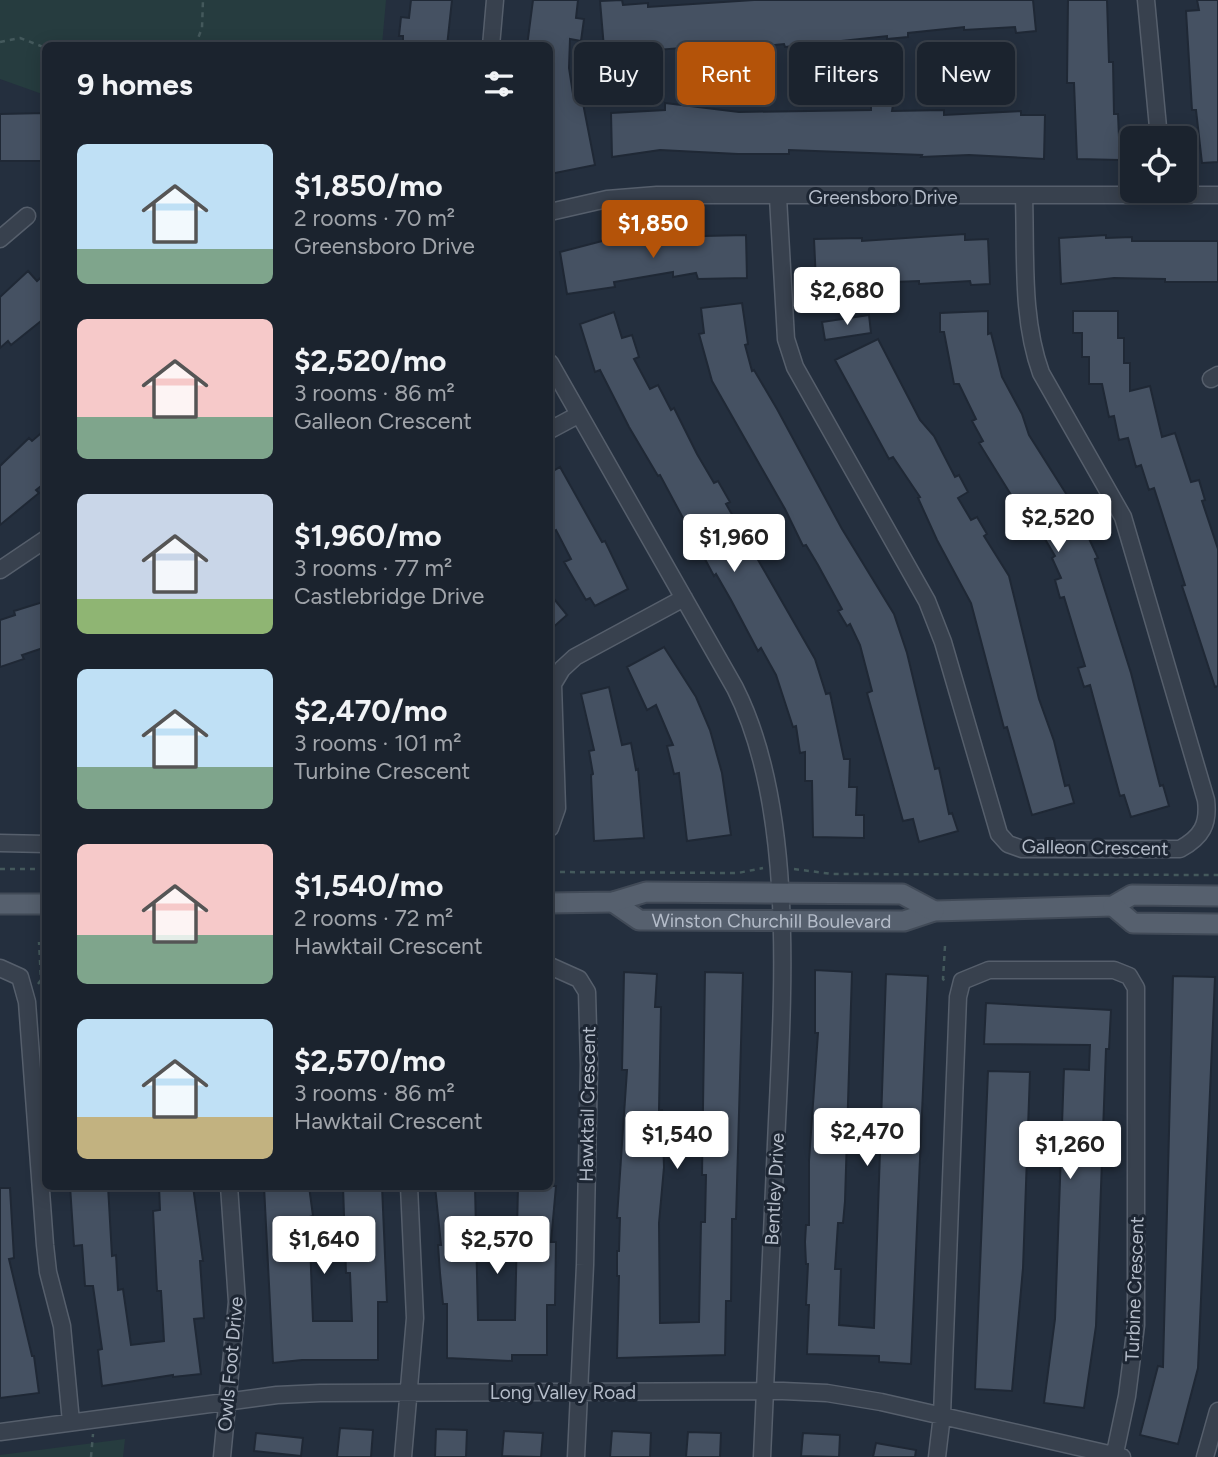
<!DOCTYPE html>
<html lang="en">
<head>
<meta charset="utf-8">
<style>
	body { margin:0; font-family:Figtree,sans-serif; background:#282f3a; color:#f1f3f6; height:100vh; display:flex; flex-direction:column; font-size:26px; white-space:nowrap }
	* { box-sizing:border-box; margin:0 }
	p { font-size:23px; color:#a0a4aa }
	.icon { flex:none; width:38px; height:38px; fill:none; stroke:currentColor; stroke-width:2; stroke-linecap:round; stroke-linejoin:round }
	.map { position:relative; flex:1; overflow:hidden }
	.details { position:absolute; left:42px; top:42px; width:511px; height:1148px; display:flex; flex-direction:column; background:#1b232e; border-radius:10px; box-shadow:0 4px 18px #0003,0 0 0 2px #39404a }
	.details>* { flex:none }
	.top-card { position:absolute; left:574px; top:42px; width:539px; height:63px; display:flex; gap:14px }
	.tools { position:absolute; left:1120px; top:126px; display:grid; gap:14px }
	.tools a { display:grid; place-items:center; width:77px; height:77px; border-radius:10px; background:#1b232e; box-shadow:0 4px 18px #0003,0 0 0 2px #39404a; font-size:35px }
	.price { position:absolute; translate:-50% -60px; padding:0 16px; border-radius:7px; background:#fff; color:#222; font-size:23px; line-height:46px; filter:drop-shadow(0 2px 4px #0008) }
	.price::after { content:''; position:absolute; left:50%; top:42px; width:21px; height:16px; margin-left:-10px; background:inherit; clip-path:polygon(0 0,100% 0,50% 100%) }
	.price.active { background:#b45309; color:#fff }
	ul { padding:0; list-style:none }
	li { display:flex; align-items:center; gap:21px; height:175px; padding:0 35px }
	li span { display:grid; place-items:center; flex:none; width:196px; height:140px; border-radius:10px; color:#555 }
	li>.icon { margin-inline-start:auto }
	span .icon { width:84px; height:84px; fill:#fffc; stroke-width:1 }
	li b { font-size:30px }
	h2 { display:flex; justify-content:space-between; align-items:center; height:84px; padding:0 35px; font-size:30px }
	.pill { padding:0 24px; border-radius:10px; background:#1b232e; box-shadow:0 4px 18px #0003,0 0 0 2px #39404a; font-size:24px; line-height:63px }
	.pill.active { background:#b45309; color:#fff }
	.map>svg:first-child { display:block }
	.green { fill:#263c3f }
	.building { fill:#455162; stroke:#1f2835; stroke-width:2 }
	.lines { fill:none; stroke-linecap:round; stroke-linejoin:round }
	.minor-casing { stroke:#565f6c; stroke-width:19 }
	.major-casing { stroke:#414a57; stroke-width:23 }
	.path { stroke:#44595c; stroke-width:2.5; stroke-dasharray:5 5; stroke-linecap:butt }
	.minor { stroke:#38414e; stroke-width:16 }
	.major { stroke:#56606e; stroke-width:19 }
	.labels { text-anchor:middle; stroke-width:6; stroke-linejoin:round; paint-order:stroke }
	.street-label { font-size:19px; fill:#b4bcc9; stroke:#1d2633 }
</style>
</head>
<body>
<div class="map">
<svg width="1218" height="1457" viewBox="0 0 1218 1457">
	<rect width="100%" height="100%" fill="#242f3e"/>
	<path class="green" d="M0 0H386L382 45 46 46 45 95 0 79Z
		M125 1439 123 1457H0V1455Z"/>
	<path class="building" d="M411 0H452L447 46H403V36H399L401 17 409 18Z
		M533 0H578L576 18 584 19 581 41 570 39 569 68 573 94 581 93 595 165 550 174V46H527Z
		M622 0 623 5 648 3V7L754 0H1033L1036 31 1016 33 1015 27 964 30V27L908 33V37L887 39V36L785 47 784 44 755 47 708 55 707 50 681 52V48L657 50 656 46 604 48 600 1Z
		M1068 0H1107L1109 62H1113L1114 114H1118L1120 160 1077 159 1074 83H1067Z
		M1197 0H1218V162L1202 163 1196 110H1192L1186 11 1199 10Z
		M665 103 739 112 871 110V105H893L892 111 944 110V115L1021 111V115H1045L1044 159 969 155 921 157 922 155 789 150V154H738L660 150 612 157 611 113 665 110Z
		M46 113V161H0V114Z
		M662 234 663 237 746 235 747 278 698 279 696 273 673 277V272L614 282 615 287 567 294 560 252 606 240Z
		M965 234V240L988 239 990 284 971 285 970 281 919 284V281L893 282V278L816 282 814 239 862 238V241Z
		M1106 235V238L1132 237V241H1218V282H1165V279L1114 278 1061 284 1059 238Z
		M28 271 37 281 46 273V317L11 345 8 341 0 348V297Z
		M742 303 748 344 745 345 752 371 754 370 777 409 842 529 894 614 907 653 935 769 939 768 949 814 952 813 958 831 919 842 913 819 903 821 867 693 872 691 860 645 850 624 847 626 838 611 842 609 818 565 806 545 803 546 785 509 712 381 699 334 704 333 701 308Z
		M988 311V334L991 333 1002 377 1022 414 1029 435 1089 530 1086 532 1098 558 1095 559 1131 673 1160 786 1163 785 1169 806 1131 817 1124 795 1120 796 1090 685 1084 687 1078 668 1085 666 1064 597 1060 598 1055 580 1061 578 1052 558 1055 556 1019 495 1013 498 979 443 983 441 972 421 976 419 959 384H954L944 332H940V313Z
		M1073 311H1118V338H1124V363H1130V391L1150 386 1162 437 1175 433 1191 482 1199 480 1205 500 1202 501 1218 549V686L1215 687 1188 604 1182 586 1185 585 1154 488 1149 490 1141 465 1136 467 1128 438 1119 440 1114 416 1109 417 1102 384H1089V357H1082V333H1073Z
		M614 312 622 338 632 335 639 357 634 359 650 389 658 385 671 410 674 408 697 454 714 483 718 481 730 502 726 504 815 659 826 694 830 693 844 759H850L849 787H857L856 815H864V838L813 837 812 781H805V752L800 753 796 726 793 727 776 675 761 648 758 651 731 600 716 574 714 576 660 475 658 476 629 427 600 370 595 372 580 324Z
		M869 315 871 333 825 340 822 322Z
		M878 339 920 420 934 436 955 477 959 475 968 492 958 498 971 520 977 517 987 534 984 536 1009 576 1039 699 1054 741 1065 786 1069 785 1074 803 1032 815 1007 727 1004 728 971 603 937 540 918 498 920 497 893 457 889 459 835 360Z
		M46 429V482L36 490 39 493 0 525V466L29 438 32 441Z
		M560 467 602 542 605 541 628 589 595 606 590 598 586 600 564 562 571 559 556 530 550 533V473Z
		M550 594 567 615 550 630Z
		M46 601V647L22 655 24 659 0 667V620L15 615 14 611Z
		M664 647 696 697 710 730 722 773 731 835 687 841 679 773 674 774 667 746 673 745 656 705 647 710 627 667Z
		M609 687 622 745 631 743 636 770 638 769 644 838 594 841 591 775 593 774 589 751 594 750 581 694Z
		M815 970 852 972 845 1201 843 1223H838L835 1269H841L839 1325 874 1328 886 974 928 976 911 1364 879 1362V1356L807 1354 809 1305H806L808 1264H806L805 1242 806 1225H809V1161L818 1033H815Z
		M624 972 657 974 655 1007H661L659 1110H662L664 1167 659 1223 660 1323 699 1322 701 1222H705L706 1175H702L705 972 743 973 736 1219H732L731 1301H726L725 1355 617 1358 619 1276H617V1251H619L620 1218H617L627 1070H622Z
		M1173 976 1215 977 1198 1368 1178 1444 1140 1435 1158 1366 1163 1367Z
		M986 1003 1111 1010 1109 1049H1106L1096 1326 1084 1408 1044 1403 1055 1319 1064 1069 1089 1070 1090 1045 984 1044Z
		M988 1071 1030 1072 1023 1268 1012 1391 975 1389Z
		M70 1186H108L112 1256 116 1255 118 1290 123 1289 131 1345 164 1341 161 1291H157L153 1211 160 1210 159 1186H193L203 1261H200L204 1318 194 1319 201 1374 173 1377V1375L102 1386 98 1350 102 1349 93 1286H85L82 1245 74 1246Z
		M264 1186H309L313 1216 309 1217 313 1321H352L350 1273H346L343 1186H382L387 1302H378V1360H302L273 1363Z
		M435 1186H475L478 1320H515L518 1186H556L551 1242H556L555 1305H547V1355H512V1361L447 1358V1304H443L440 1273 438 1245H441Z
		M0 1188H10L14 1258 9 1259 32 1356H34L39 1393 0 1398Z
		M340 1428 373 1430 371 1457H337Z
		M436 1429 467 1430 466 1457H435Z
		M504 1431 543 1433 541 1457 502 1456Z
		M612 1431 651 1433 650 1457H610Z
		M688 1432 721 1433 720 1457H686Z
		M256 1433 303 1438 301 1456 254 1451Z
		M803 1433 840 1435 839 1457 801 1456Z
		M876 1443 916 1450 915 1457H873Z"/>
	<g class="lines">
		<defs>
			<path id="minor" d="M1146 0 1159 138
				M491 46 495 0
				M778 197 786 339 795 367 927 601 943 642 999 834 1008 844 1022 849H1180C1202 837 1209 824 1206 800L1123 517 1041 373C1021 318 1026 255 1024 197
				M550 212 607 199 657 195H1218
				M0 239 27 216
				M550 363 735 688C798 813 782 1007 776 1144 771 1248 767 1353 762 1457
				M1211 379 1218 375
				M550 430 578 415
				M0 570 46 539
				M550 828 557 808 553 684 562 669 575 657 684 598
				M0 843 46 844
				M550 966 579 979 587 992 589 1065 585 1265 576 1457
				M0 968 20 977 27 1002 45 1245 48 1272 62 1326 71 1422
				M0 1432 277 1395 320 1393 783 1391 827 1393 881 1402 1122 1457
				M222 1457 237 1302 229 1186
				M403 1457 415 1318 409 1186
				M937 1457 942 1415 958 997 962 981 989 970H1114L1129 976 1136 988V1325L1127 1396 1115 1453
				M1205 1457 1218 1411"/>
			<g id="major">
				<path id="s1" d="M613 902 639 920 904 921 934 911 1113 906 1132 895 1218 896"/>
				<path d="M550 903 613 902 646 892 902 894 934 911"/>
				<path d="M0 904H46"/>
				<path d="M1113 906 1133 923 1218 924"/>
			</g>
		</defs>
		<use href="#minor" class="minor-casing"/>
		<use href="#major" class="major-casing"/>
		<path class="path" d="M0 42 20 38 46 48
			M195 46 202 28 203 0
			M0 869H46
			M794 869 832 874 1218 875
			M550 872 738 873 763 868
			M945 946 943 979 946 983
			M38 984 41 980 39 942
			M91 1457 93 1434"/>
		<use href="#minor" class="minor"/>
		<use href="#major" class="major"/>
	</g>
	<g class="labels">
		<g class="street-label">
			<text x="883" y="204">Greensboro Drive</text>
			<text transform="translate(1095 847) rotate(1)" y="7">Galleon Crescent</text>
			<text dy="7" stroke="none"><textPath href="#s1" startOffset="164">Winston Churchill Boulevard</textPath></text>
			<text transform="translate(587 1104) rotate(-89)" y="7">Hawktail Crescent</text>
			<text transform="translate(774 1189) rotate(-87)" y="7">Bentley Drive</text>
			<text transform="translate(1134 1289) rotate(-88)" y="7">Turbine Crescent</text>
			<text transform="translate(230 1364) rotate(-85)" y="7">Owls Foot Drive</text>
			<text x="563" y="1399">Long Valley Road</text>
		</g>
	</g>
</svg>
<div class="tools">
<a><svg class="icon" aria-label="locate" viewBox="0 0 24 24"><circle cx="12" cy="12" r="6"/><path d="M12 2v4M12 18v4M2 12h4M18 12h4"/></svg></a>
</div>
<b class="price active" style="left:653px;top:260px">$1,850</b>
<b class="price" style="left:847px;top:327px">$2,680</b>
<b class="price" style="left:1058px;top:554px">$2,520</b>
<b class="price" style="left:734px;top:574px">$1,960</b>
<b class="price" style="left:867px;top:1168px">$2,470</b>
<b class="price" style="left:677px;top:1171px">$1,540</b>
<b class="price" style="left:1070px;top:1181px">$1,260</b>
<b class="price" style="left:324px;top:1276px">$1,640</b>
<b class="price" style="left:497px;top:1276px">$2,570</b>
<div class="top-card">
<a class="pill">Buy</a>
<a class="pill active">Rent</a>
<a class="pill">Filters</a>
<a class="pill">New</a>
</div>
<section class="details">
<h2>9 homes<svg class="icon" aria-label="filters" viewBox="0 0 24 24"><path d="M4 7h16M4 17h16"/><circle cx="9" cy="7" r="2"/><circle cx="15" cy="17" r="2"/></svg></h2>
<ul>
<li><span style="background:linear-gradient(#bfe0f5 75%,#7fa58c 0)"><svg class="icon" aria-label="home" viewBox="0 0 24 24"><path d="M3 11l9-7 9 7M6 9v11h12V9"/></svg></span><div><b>$1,850/mo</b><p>2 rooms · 70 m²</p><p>Greensboro Drive</p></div></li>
<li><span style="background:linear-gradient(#f6c9c9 70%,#7fa58c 0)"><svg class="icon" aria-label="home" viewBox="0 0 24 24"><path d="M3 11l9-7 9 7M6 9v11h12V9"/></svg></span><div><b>$2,520/mo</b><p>3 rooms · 86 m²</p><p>Galleon Crescent</p></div></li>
<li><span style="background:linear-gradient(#c9d6e8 75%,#8fb573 0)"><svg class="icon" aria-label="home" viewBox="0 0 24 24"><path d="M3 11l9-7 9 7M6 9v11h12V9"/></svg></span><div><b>$1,960/mo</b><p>3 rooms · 77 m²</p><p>Castlebridge Drive</p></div></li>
<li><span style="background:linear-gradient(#bfe0f5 70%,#7fa58c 0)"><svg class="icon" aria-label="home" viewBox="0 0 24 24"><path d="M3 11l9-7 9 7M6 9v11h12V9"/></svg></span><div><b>$2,470/mo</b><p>3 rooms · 101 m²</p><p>Turbine Crescent</p></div></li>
<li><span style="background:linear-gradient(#f6c9c9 65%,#7fa58c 0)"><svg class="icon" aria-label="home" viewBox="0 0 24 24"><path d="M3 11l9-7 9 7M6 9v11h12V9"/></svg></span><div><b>$1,540/mo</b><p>2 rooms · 72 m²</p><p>Hawktail Crescent</p></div></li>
<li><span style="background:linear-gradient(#bfe0f5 70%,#c2b280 0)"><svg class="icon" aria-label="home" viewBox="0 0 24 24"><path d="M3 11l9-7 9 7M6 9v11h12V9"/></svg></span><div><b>$2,570/mo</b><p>3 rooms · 86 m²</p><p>Hawktail Crescent</p></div></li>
</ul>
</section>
</div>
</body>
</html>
